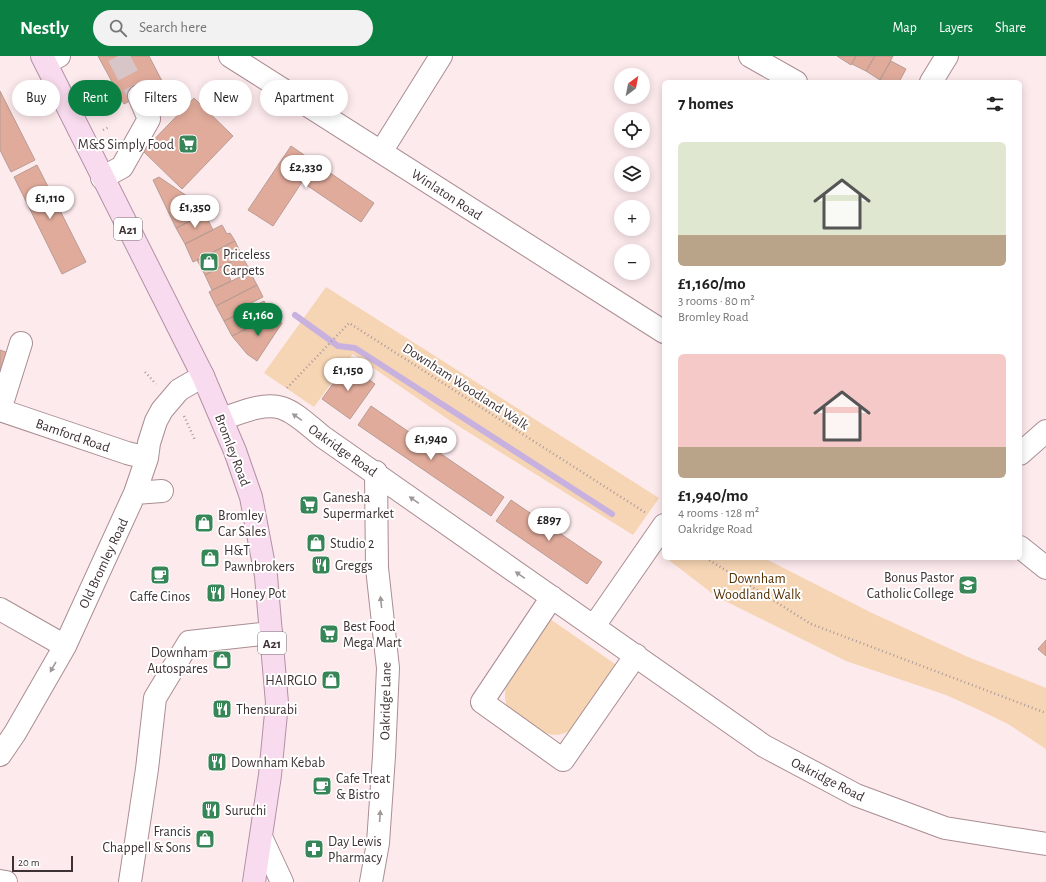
<!DOCTYPE html>
<html lang="en">
<head>
<meta charset="utf-8">
<style>
	body { margin:0; font-family:"Alegreya Sans",sans-serif; background:#f2f2f2; color:#222; height:100vh; display:flex; flex-direction:column; font-size:15px; white-space:nowrap }
	* { box-sizing:border-box; margin:0 }
	p { font-size:13px; color:#767676 }
	.icon { flex:none; width:22px; height:22px; fill:none; stroke:currentColor; stroke-width:2; stroke-linecap:round; stroke-linejoin:round }
	.map { position:relative; flex:1; overflow:hidden }
	.panel { position:absolute; left:662px; top:24px; width:360px; height:480px; display:flex; flex-direction:column; background:#fff; border-radius:6px; box-shadow:0 2px 10px #0003 }
	.panel>* { flex:none }
	.guide { position:absolute; left:12px; top:24px; width:380px; height:36px; display:flex; gap:8px }
	.needle { width:26px; rotate:32deg }
	.controls { position:absolute; left:614px; top:12px; display:grid; gap:8px }
	.controls a { display:grid; place-items:center; width:36px; height:36px; border-radius:50%; background:#fff; box-shadow:0 2px 10px #0003; font-size:20px }
	.scale { position:absolute; left:12px; bottom:10px; width:61px; box-sizing:border-box; padding-left:4px; border:2px solid #3d3133; border-top:0; font-size:11px; line-height:14px; white-space:nowrap; color:#3d3133; -webkit-text-stroke:3px #fff; paint-order:stroke }
	.price { position:absolute; translate:-50% -34px; padding:0 9px; border-radius:14px; background:#fff; color:#222; font-size:13px; line-height:26px; filter:drop-shadow(0 1px 2px #0008) }
	.price::after { content:''; position:absolute; left:50%; top:24px; width:12px; height:9px; margin-left:-6px; background:inherit; clip-path:polygon(0 0,100% 0,50% 100%) }
	.price.on { background:#0b8043; color:#fff }
	ul { padding:0; list-style:none }
	li { display:grid; align-content:center; gap:8px; height:212px; padding:0 16px }
	li span { display:grid; place-items:center; height:124px; border-radius:6px; color:#555 }
	li>.icon { margin-inline-start:auto }
	span .icon { width:72px; height:72px; fill:#fffc; stroke-width:1 }
	li b { font-size:17px }
	h2 { display:flex; justify-content:space-between; align-items:center; height:48px; padding:0 16px; font-size:17px }
	.tag { padding:0 14px; border-radius:18px; background:#fff; box-shadow:0 2px 10px #0003; font-size:14px; line-height:36px }
	.tag.on { background:#0b8043; color:#fff }
	header { display:flex; align-items:center; gap:24px; box-sizing:border-box; height:56px; padding:0 20px; background:#0b8043; color:#fff }
	header strong { font-size:19px }
	nav { display:flex; gap:22px; margin-inline-start:auto; font-size:14px }
	.search { width:280px; height:36px; background:#f2f2f2; display:flex; align-items:center; gap:10px; box-sizing:border-box; padding:0 14px; border-radius:22px; color:#767676; font-size:15px }
	.map>svg:first-child { display:block }
	.green { fill:#f6d5b4 }
	.lines { fill:none; stroke-linecap:round; stroke-linejoin:round }
	.stream { stroke:#c9b1df; stroke-width:6 }
	.building { fill:#e1ab9b; stroke:#b79c94 }
	.minor-tunnel { stroke:#d7c5c8; stroke-width:22; stroke-dasharray:22 11; stroke-linecap:butt }
	.minor-casing { stroke:#a98d91; stroke-width:24 }
	.major-casing { stroke:#b390a5; stroke-width:24 }
	.path { stroke:#aa9a9c; stroke-width:2.5; stroke-dasharray:1 3; stroke-linecap:butt }
	.minor { stroke:#fff; stroke-width:22 }
	.major { stroke:#f8dbee; stroke-width:22 }
	.oneway { fill:#9e9899 }
	.labels { text-anchor:middle; stroke-width:4; stroke-linejoin:round; paint-order:stroke }
	.shield { fill:#fff; stroke:#776f70; stroke-width:1 }
	.shield-label { font-size:13px; font-weight:bold; fill:#3d3133 }
	.poi-label { font-size:14px; fill:#3d3133; stroke:#fff; text-anchor:start }
	.street-label { font-size:14px; fill:#3d3133; stroke:#fff }
	.park-label { font-size:14px; fill:#532f00; stroke:#fff }
</style>
</head>
<body>
<header>
<strong>Nestly</strong>
<div class="search"><svg class="icon" aria-label="search" viewBox="0 0 24 24"><circle cx="10" cy="10" r="6"/><path d="M15 15l6 6"/></svg>Search here</div>
<nav><a>Map</a><a>Layers</a><a>Share</a></nav>
</header>
<div class="map">
<svg width="1046" height="826" viewBox="0 0 1046 826">
	<rect width="100%" height="100%" fill="#fdeaed"/>
	<path class="green" d="M326 231 659 442 633 479 452 366 353 298 314 351 264 317Z
		M666 502H764L872 557 968 601 1046 632V693L1008 668 977 653 946 639 846 605 717 541Z
		M550 563 618 610 574 672C554 686 541 676 523 664 518 661 511 658 508 653 503 643 505 633 508 623Z"/>
	<g class="lines">
		<path class="stream" d="M295 259 338 290 355 292 612 458"/>
	</g>
	<path class="building" d="M98 0H149L163 27 124 48Z
		M837 0H856L851 9Z
		M856 0H875L866 15 852 8Z
		M875 0H893L880 24 866 15Z
		M891 5 906 13 899 26H880L879 25Z
		M0 35 35 104 11 116 0 94Z
		M194 42 233 80 182 133 143 95Z
		M291 90 374 147 361 166 302 126 273 170 248 154Z
		M37 109 86 206 62 218 14 121Z
		M159 121 200 149 205 158 176 172 153 124Z
		M205 158 213 174 185 188 176 172Z
		M222 169 227 178 230 177 235 185 193 206 185 188Z
		M235 185 242 200 205 219 197 204Z
		M242 200 248 211 229 220 231 225 212 234 205 219Z
		M250 216 257 229 216 250 209 236Z
		M257 229 263 241 245 250 247 254 224 265 216 250Z
		M264 245 272 260 232 280 224 265Z
		M272 260 282 267 257 305 247 298 232 280Z
		M0 294 11 298 0 322Z
		M347 308 375 328 350 363 322 343Z
		M371 350 504 441 491 460 358 369Z
		M511 444 602 506 587 528 496 465Z
		M1046 584V600L1038 593Z"/>
	<g class="lines">
		<path class="minor-tunnel" d="M118 0 139 40"/>
		<defs>
			<path id="minor" d="M230 0 664 276
				M750 0 796 26
				M46 7 59 0
				M931 26 947 0
				M381 96 441 0
				M102 122 122 111 149 63 139 40
				M0 354 127 397 147 402
				M0 354 21 287
				M222 363C240 357 263 346 282 352 297 357 310 371 323 381L764 690 856 739 945 772 1046 788
				M1020 398 1046 375
				M135 437 162 435
				M1020 491 1046 512
				M552 541 482 646 563 704 636 599
				M0 553 65 590
				M594 570 664 469
				M0 699 15 677 65 590 135 437 147 402 149 387 156 365 162 354 179 334 203 320
				M261 781 282 826
				M0 825 6 826
				M130 826 147 713 155 642 189 586 271 577
				M371 826 378 787 384 700 388 612 377 512 376 416"/>
			<path id="major" d="M42 0 203 320 235 395 251 441 266 520 277 647 270 719 254 826"/>
		</defs>
		<use href="#minor" class="minor-casing"/>
		<use href="#major" class="major-casing"/>
		<path class="path" d="M103 74 109 71
			M145 316 156 328
			M287 332 349 267 646 457
			M184 360 195 384
			M706 502 811 568 1046 657"/>
		<use href="#minor" class="minor"/>
		<use href="#major" class="major"/>
	</g>
	<defs><path id="oneway-solid" d="M-6-.8H1V-3.2L6.5 0L1 3.2V.8H-6Z"/></defs>
	<g class="oneway">
		<use href="#oneway-solid" transform="translate(297 361) rotate(-145)"/>
		<use href="#oneway-solid" transform="translate(414 444) rotate(-145)"/>
		<use href="#oneway-solid" transform="translate(520 519) rotate(-145)"/>
		<use href="#oneway-solid" transform="translate(381 546) rotate(-96)"/>
		<use href="#oneway-solid" transform="translate(53 611) rotate(120)"/>
		<use href="#oneway-solid" transform="translate(380 760) rotate(-86)"/>
	</g>
	<defs>
		<symbol id="supermarket-square" viewBox="-11 -11 22 22"><rect x="-9" y="-9" width="18" height="18" rx="4" fill="#378657" stroke="#fff"/><path d="M-6-5.5h2.5l.6 2H6L4.5 2H-2.5L-4.4-4H-6ZM-1.5 3.2a1.3 1.3 0 1 0 .1 0ZM3 3.2a1.3 1.3 0 1 0 .1 0Z" fill="#fff"/></symbol>
		<symbol id="shop-square" viewBox="-11 -11 22 22"><rect x="-9" y="-9" width="18" height="18" rx="4" fill="#378657" stroke="#fff"/><path d="M-5-2.5h2.3a2.7 3.5 0 0 1 5.4 0H5L5.5 6h-11ZM-1.5-2.5h3a1.5 2.3 0 0 0-3 0Z" fill="#fff"/></symbol>
		<symbol id="restaurant-square" viewBox="-11 -11 22 22"><rect x="-9" y="-9" width="18" height="18" rx="4" fill="#378657" stroke="#fff"/><path d="M-5-6h1v4h1v-4h1v4h1v-4h1v5L-1.5 .5V6h-2V.5L-5-1ZM5-6V6H3V1.5H1.5Q1.5-4 5-6Z" fill="#fff"/></symbol>
		<symbol id="cafe-square" viewBox="-11 -11 22 22"><rect x="-9" y="-9" width="18" height="18" rx="4" fill="#378657" stroke="#fff"/><path d="M-5.5-4.5H6V0H3Q3 3.5 0 3.5H-2.5Q-5.5 3.5-5.5 0ZM3-3.2v2h1.7v-2ZM-6 4.5H4V6H-6Z" fill="#fff"/></symbol>
		<symbol id="school-square" viewBox="-11 -11 22 22"><rect x="-9" y="-9" width="18" height="18" rx="4" fill="#378657" stroke="#fff"/><path d="M0-5L7-2L0 1L-7-2ZM-4 1L0 2.5L4 1V4Q0 6-4 4Z" fill="#fff"/></symbol>
		<symbol id="pharmacy-square" viewBox="-11 -11 22 22"><rect x="-9" y="-9" width="18" height="18" rx="4" fill="#378657" stroke="#fff"/><path d="M-2-6h4v4h4v4h-4v4h-4v-4h-4v-4h4Z" fill="#fff"/></symbol>
	</defs>
	<g fill-rule="evenodd">
		<use href="#supermarket-square" x="177" y="77" width="22" height="22"/>
		<use href="#shop-square" x="198" y="195" width="22" height="22"/>
		<use href="#supermarket-square" x="298" y="438" width="22" height="22"/>
		<use href="#shop-square" x="193" y="456" width="22" height="22"/>
		<use href="#shop-square" x="305" y="476" width="22" height="22"/>
		<use href="#shop-square" x="199" y="491" width="22" height="22"/>
		<use href="#restaurant-square" x="310" y="498" width="22" height="22"/>
		<use href="#cafe-square" x="149" y="508" width="22" height="22"/>
		<use href="#school-square" x="957" y="518" width="22" height="22"/>
		<use href="#restaurant-square" x="205" y="526" width="22" height="22"/>
		<use href="#supermarket-square" x="318" y="567" width="22" height="22"/>
		<use href="#shop-square" x="211" y="593" width="22" height="22"/>
		<use href="#shop-square" x="320" y="613" width="22" height="22"/>
		<use href="#restaurant-square" x="211" y="642" width="22" height="22"/>
		<use href="#restaurant-square" x="206" y="695" width="22" height="22"/>
		<use href="#cafe-square" x="311" y="719" width="22" height="22"/>
		<use href="#restaurant-square" x="200" y="743" width="22" height="22"/>
		<use href="#shop-square" x="194" y="772" width="22" height="22"/>
		<use href="#pharmacy-square" x="303" y="782" width="22" height="22"/>
	</g>
	<g class="labels">
		<g class="shield">
			<rect x="114" y="162" width="28" height="22" rx="3"/>
			<rect x="258" y="576" width="28" height="22" rx="3"/>
		</g>
		<g class="shield-label">
			<text x="128" y="178">A21</text>
			<text x="272" y="592">A21</text>
		</g>
		<g class="poi-label">
			<text x="174" y="93" text-anchor="end">M&amp;S Simply Food</text>
			<text x="223" y="203">Priceless<tspan x="223" dy="16">Carpets</tspan></text>
			<text x="323" y="446">Ganesha<tspan x="323" dy="16">Supermarket</tspan></text>
			<text x="218" y="464">Bromley<tspan x="218" dy="16">Car Sales</tspan></text>
			<text x="330" y="492">Studio 2</text>
			<text x="224" y="499">H&amp;T<tspan x="224" dy="16">Pawnbrokers</tspan></text>
			<text x="335" y="514">Greggs</text>
			<text x="954" y="526" text-anchor="end">Bonus Pastor<tspan x="954" dy="16">Catholic College</tspan></text>
			<text x="230" y="542">Honey Pot</text>
			<text x="160" y="545" text-anchor="middle">Caffe Cinos</text>
			<text x="343" y="575">Best Food<tspan x="343" dy="16">Mega Mart</tspan></text>
			<text x="208" y="601" text-anchor="end">Downham<tspan x="208" dy="16">Autospares</tspan></text>
			<text x="317" y="629" text-anchor="end">HAIRGLO</text>
			<text x="236" y="658">Thensurabi</text>
			<text x="231" y="711">Downham Kebab</text>
			<text x="336" y="727">Cafe Treat<tspan x="336" dy="16">&amp; Bistro</tspan></text>
			<text x="225" y="759">Suruchi</text>
			<text x="191" y="780" text-anchor="end">Francis<tspan x="191" dy="16">Chappell &amp; Sons</tspan></text>
			<text x="328" y="790">Day Lewis<tspan x="328" dy="16">Pharmacy</tspan></text>
		</g>
		<g class="street-label">
			<text transform="translate(447 138) rotate(33)" y="5">Winlaton Road</text>
			<text transform="translate(466 330) rotate(33)" y="5">Downham Woodland Walk</text>
			<text transform="translate(73 379) rotate(19)" y="5">Bamford Road</text>
			<text transform="translate(233 394) rotate(69)" y="5">Bromley Road</text>
			<text transform="translate(343 394) rotate(35)" y="5">Oakridge Road</text>
			<text transform="translate(103 507) rotate(-65)" y="5">Old Bromley Road</text>
			<text transform="translate(385 645) rotate(-89)" y="5">Oakridge Lane</text>
			<text transform="translate(828 723) rotate(27)" y="5">Oakridge Road</text>
		</g>
		<g class="park-label">
			<text x="757" y="527">Downham<tspan x="757" dy="16">Woodland Walk</tspan></text>
		</g>
	</g>
</svg>
<div class="controls">
<a><svg class="needle" viewBox="-14 -14 28 28"><path d="M0-13l5 13h-10z" fill="#e53935"/><path d="M0 13l5-13h-10z" fill="#767676"/></svg></a>
<a><svg class="icon" aria-label="locate" viewBox="0 0 24 24"><circle cx="12" cy="12" r="6"/><path d="M12 2v4M12 18v4M2 12h4M18 12h4"/></svg></a>
<a><svg class="icon" aria-label="layers" viewBox="0 0 24 24"><path d="M12 4l9 5-9 5-9-5zM3 14l9 5 9-5"/></svg></a>
<a>+</a>
<a>−</a>
</div>
<div class="scale">20 m</div>
<b class="price" style="left:306px;top:133px">£2,330</b>
<b class="price" style="left:50px;top:164px">£1,110</b>
<b class="price" style="left:195px;top:173px">£1,350</b>
<b class="price on" style="left:258px;top:281px">£1,160</b>
<b class="price" style="left:348px;top:336px">£1,150</b>
<b class="price" style="left:431px;top:405px">£1,940</b>
<b class="price" style="left:549px;top:486px">£897</b>
<div class="guide">
<a class="tag">Buy</a>
<a class="tag on">Rent</a>
<a class="tag">Filters</a>
<a class="tag">New</a>
<a class="tag">Apartment</a>
</div>
<section class="panel">
<h2>7 homes<svg class="icon" aria-label="filters" viewBox="0 0 24 24"><path d="M4 7h16M4 17h16"/><circle cx="9" cy="7" r="2"/><circle cx="15" cy="17" r="2"/></svg></h2>
<ul>
<li><span style="background:linear-gradient(#dfe7d0 75%,#b9a48a 0)"><svg class="icon" aria-label="home" viewBox="0 0 24 24"><path d="M3 11l9-7 9 7M6 9v11h12V9"/></svg></span><div><b>£1,160/mo</b><p>3 rooms · 80 m²</p><p>Bromley Road</p></div></li>
<li><span style="background:linear-gradient(#f6c9c9 75%,#b9a48a 0)"><svg class="icon" aria-label="home" viewBox="0 0 24 24"><path d="M3 11l9-7 9 7M6 9v11h12V9"/></svg></span><div><b>£1,940/mo</b><p>4 rooms · 128 m²</p><p>Oakridge Road</p></div></li>
</ul>
</section>
</div>
</body>
</html>
